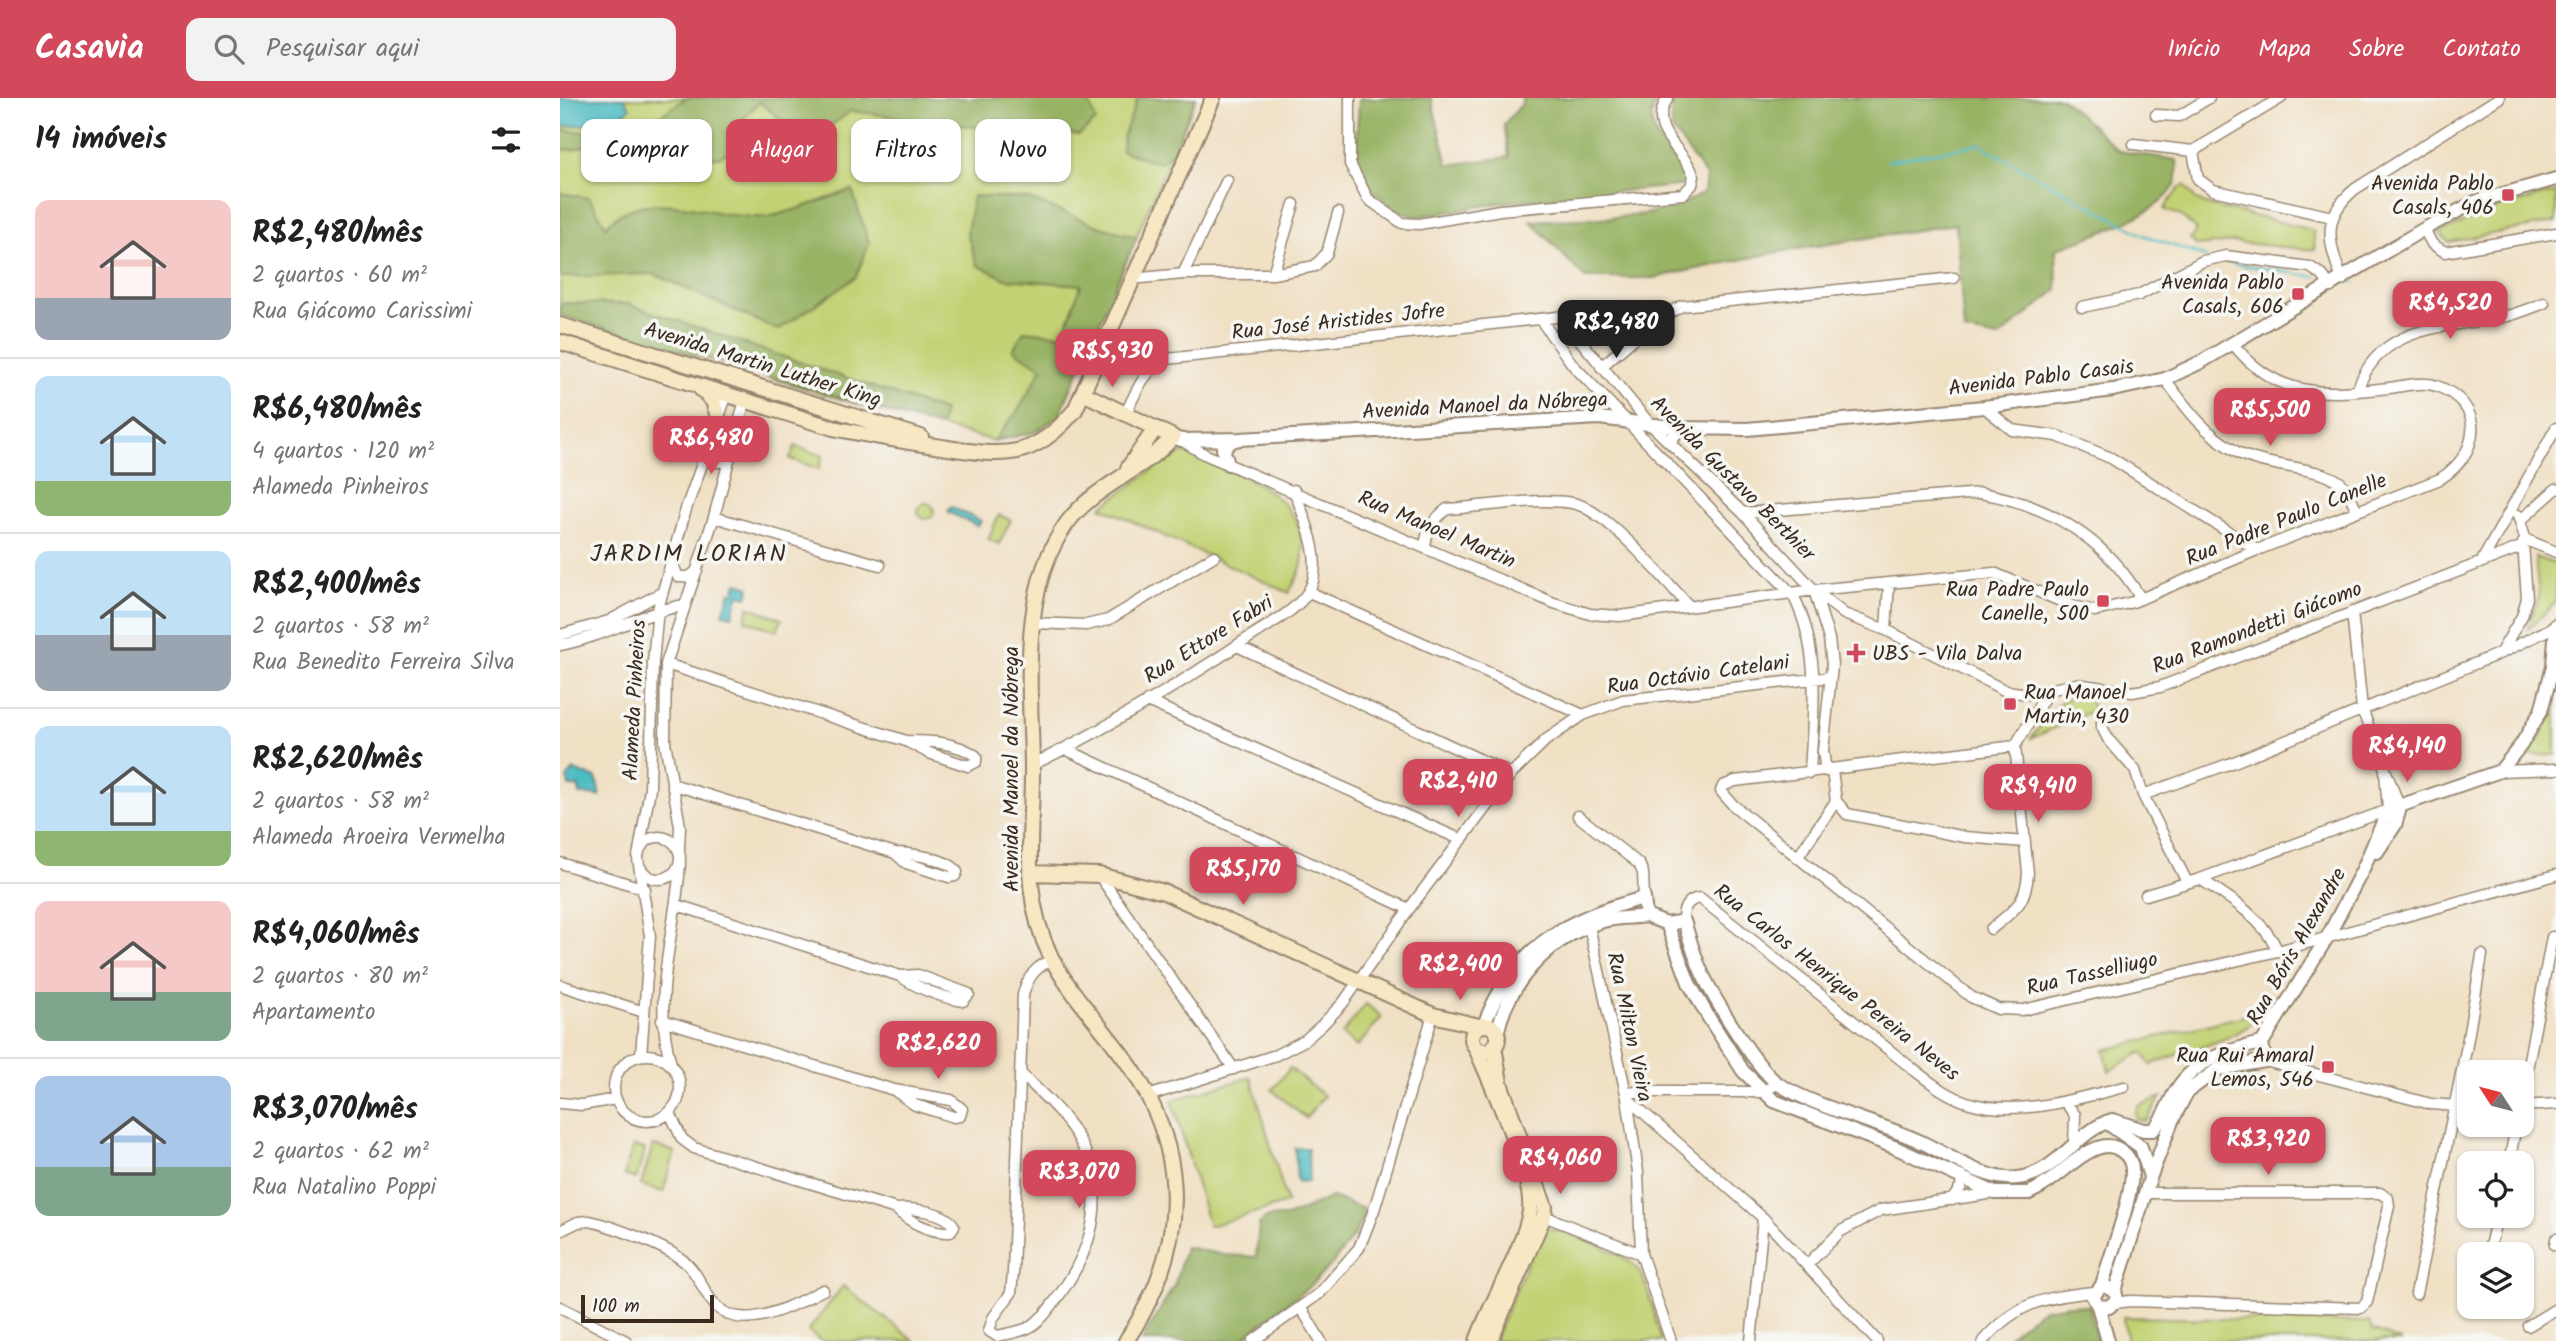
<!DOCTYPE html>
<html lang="pt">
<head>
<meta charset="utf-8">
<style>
	body { margin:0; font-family:Kalam,sans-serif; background:#f2f2f2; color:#222; height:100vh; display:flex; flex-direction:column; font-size:26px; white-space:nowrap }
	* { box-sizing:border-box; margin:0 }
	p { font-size:23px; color:#767676 }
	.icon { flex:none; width:38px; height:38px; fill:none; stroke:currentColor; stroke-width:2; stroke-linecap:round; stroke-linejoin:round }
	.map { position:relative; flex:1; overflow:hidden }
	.side { display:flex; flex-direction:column; background:#fff; width:560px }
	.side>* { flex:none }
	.guide { position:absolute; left:21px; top:21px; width:665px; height:63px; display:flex; gap:14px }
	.needle { width:46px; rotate:306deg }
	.tools { position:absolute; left:1897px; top:962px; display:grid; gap:14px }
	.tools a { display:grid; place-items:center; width:77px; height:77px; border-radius:14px; background:#fff; box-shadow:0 2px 5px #0004; font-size:35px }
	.scale { position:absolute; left:21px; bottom:18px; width:133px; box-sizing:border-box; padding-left:7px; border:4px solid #3b2a1e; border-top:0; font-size:19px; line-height:24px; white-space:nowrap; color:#3b2a1e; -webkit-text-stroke:5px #f6f6f2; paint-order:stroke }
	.price { position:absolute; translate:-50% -60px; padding:0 16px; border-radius:14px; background:#d1495b; color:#fff; font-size:23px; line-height:46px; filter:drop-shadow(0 2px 4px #0008) }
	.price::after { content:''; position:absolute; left:50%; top:42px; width:21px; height:16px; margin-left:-10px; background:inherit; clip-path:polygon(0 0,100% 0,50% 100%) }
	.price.on { background:#222; color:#fff }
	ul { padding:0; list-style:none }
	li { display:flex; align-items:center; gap:21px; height:175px; padding:0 35px }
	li+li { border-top:2px solid #e0e0e0 }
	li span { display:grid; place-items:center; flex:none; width:196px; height:140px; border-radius:14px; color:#555 }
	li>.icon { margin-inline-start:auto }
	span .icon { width:84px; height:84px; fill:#fffc; stroke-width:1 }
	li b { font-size:30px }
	h2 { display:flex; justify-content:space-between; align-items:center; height:84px; padding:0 35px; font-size:30px }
	.chip { padding:0 24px; border-radius:14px; background:#fff; box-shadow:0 2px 5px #0004; font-size:24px; line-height:63px }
	.chip.on { background:#d1495b; color:#fff }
	header { display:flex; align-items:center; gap:42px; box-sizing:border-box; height:98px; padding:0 35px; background:#d1495b; color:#fff }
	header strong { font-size:33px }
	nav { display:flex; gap:38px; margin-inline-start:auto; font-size:24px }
	.search { width:490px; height:63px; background:#f2f2f2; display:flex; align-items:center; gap:18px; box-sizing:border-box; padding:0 24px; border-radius:14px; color:#767676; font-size:26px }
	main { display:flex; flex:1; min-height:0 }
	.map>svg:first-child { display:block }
	.green { fill:#c2d173; stroke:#7e7e48; stroke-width:2 }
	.forest { fill:#99b365; stroke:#6a6e42; stroke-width:2 }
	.water { fill:#4dbcc3; stroke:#447370; stroke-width:2 }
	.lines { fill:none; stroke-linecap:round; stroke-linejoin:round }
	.stream { stroke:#4dbcc3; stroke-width:2.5 }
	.minor-casing { stroke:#968571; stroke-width:13 }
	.tertiary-casing { stroke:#968571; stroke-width:16 }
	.secondary-casing { stroke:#968571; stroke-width:18 }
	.minor { stroke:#fff; stroke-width:10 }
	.tertiary { stroke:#fff; stroke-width:12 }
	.secondary { stroke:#f7e8c3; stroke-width:14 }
	.poi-dot { fill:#d1495b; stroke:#f6f6f2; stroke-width:2.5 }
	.labels { text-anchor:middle; stroke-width:7; stroke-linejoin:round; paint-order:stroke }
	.poi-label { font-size:21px; fill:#3b2a1e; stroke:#f6f6f2; text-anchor:end }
	.street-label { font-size:21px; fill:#3b2a1e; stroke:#f6f6f2 }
	.quarter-label { font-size:24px; letter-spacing:2px; fill:#3b2a1e; stroke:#f6f6f2 }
</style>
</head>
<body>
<header>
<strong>Casavia</strong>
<div class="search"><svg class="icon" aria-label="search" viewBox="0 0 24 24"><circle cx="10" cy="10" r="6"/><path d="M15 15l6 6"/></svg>Pesquisar aqui</div>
<nav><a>Início</a><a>Mapa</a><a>Sobre</a><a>Contato</a></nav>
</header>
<main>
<section class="side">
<h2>14 imóveis<svg class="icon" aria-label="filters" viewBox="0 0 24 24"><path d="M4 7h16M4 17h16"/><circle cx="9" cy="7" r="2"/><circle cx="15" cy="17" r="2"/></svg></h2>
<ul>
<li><span style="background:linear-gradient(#f6c9c9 70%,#9aa5b1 0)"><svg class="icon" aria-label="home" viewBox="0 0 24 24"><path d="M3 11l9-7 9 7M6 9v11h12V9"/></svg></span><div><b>R$2,480/mês</b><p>2 quartos · 60 m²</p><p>Rua Giácomo Carissimi</p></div></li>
<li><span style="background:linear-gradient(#bfe0f5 75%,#8fb573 0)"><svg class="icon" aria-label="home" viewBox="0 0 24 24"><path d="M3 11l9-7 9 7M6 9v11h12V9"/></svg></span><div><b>R$6,480/mês</b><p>4 quartos · 120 m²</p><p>Alameda Pinheiros</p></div></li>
<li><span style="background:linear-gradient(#bfe0f5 60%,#9aa5b1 0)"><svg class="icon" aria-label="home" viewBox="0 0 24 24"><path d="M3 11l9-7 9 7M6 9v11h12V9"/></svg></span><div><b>R$2,400/mês</b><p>2 quartos · 58 m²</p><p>Rua Benedito Ferreira Silva</p></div></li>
<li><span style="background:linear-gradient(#bfe0f5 75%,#8fb573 0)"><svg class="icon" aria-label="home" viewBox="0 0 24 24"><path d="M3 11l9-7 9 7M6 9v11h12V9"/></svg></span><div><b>R$2,620/mês</b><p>2 quartos · 58 m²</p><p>Alameda Aroeira Vermelha</p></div></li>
<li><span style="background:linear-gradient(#f6c9c9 65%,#7fa58c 0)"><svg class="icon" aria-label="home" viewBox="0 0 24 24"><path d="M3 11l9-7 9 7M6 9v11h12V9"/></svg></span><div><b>R$4,060/mês</b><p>2 quartos · 80 m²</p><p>Apartamento</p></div></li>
<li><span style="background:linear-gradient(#a9c7e8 65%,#7fa58c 0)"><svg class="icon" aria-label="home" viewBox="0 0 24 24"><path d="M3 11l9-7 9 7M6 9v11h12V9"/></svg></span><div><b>R$3,070/mês</b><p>2 quartos · 62 m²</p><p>Rua Natalino Poppi</p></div></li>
</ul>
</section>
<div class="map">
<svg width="1996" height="1243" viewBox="0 0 1996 1243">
	<rect width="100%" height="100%" fill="#f6f6f2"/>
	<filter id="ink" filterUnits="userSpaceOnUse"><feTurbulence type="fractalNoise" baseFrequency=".0143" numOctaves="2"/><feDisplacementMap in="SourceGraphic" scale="14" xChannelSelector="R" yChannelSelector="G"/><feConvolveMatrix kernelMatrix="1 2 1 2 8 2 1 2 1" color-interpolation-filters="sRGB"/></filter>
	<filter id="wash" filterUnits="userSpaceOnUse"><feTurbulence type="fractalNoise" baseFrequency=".00686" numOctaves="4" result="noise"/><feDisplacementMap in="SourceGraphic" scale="28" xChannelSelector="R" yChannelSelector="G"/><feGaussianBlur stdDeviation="1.57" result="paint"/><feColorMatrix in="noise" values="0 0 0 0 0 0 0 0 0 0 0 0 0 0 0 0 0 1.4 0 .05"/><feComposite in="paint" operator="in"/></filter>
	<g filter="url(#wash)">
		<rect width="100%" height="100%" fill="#f0e0c4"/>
		<path class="green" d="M0 0H636L499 318 475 334 434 343 310 310 0 217Z
			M1625 87 1636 102 1651 108 1753 132 1755 152 1673 144 1637 148 1630 141 1637 132 1621 118 1604 111 1620 89Z
			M1996 94V124L1889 144 1879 135 1936 110Z
			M235 348 263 358 259 371 230 361Z
			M624 354C673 374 753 395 742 465 741 475 733 486 729 495L541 409 596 369Z
			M358 413a8 8 0 1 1 16 0a8 8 0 1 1-16 0Z
			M439 417 451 422 439 446 428 441Z
			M1975 459 1996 466V504L1966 533 1979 499Z
			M189 509 222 521 217 533 185 522Z
			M1514 598 1530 601 1534 612 1470 641 1500 604Z
			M1996 603V657H1968L1985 630Z
			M806 906 822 919 797 949 782 936Z
			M1703 913C1684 943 1622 952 1591 967L1582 954 1549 973 1544 952Z
			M730 970 764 998 746 1020 712 992Z
			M691 979 727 1105 649 1128 612 1002Z
			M1601 999 1586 1023 1577 1022 1575 1015 1578 1008Z
			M93 1047 115 1054 103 1094 81 1087Z
			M73 1048 85 1051 76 1081 64 1077Z
			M982 1130C1001 1130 1064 1155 1077 1170 1088 1183 1096 1225 1102 1243H934Z
			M283 1188 355 1243H261L248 1233Z
			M1563 1219 1809 1224 1812 1232 1841 1243H1567Z"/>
		<path class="forest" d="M126 0H527L536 23 519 37 414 29 291 13 265 32 254 47 199 4 183 21 185 46 159 59 112 63 85 28Z
			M578 0H636L613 55 599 65 562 53 563 39Z
			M799 0H871L888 67 949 59 944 26 962 6V0H1098C1078 34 1110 52 1127 77L1126 87 946 104 856 119C832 112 804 91 798 66 794 46 799 20 799 0Z
			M1120 0H1502L1559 53 1617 62C1617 69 1618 78 1616 84 1606 116 1525 140 1496 151L1497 192 1438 240 1404 233 1396 126 1218 154 1093 180H1025L971 123C1025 119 1097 126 1144 94L1146 78 1112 31 1111 9Z
			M0 32 28 34 30 46 12 52 0 51Z
			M292 92 309 145 296 179 218 232 94 176 0 179V95L29 100 46 128C88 83 152 122 205 119 227 117 269 99 292 92Z
			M413 98 469 101 541 129 577 139 499 318 475 334 434 343 459 311 482 270 453 252 464 233 503 237 521 187 446 181 417 167 407 135Z
			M0 205 68 206 384 313 380 329 0 217Z
			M772 1099 806 1112 795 1136 772 1166 750 1188 679 1243H582L615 1186 625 1149 665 1157 696 1159 699 1126 708 1119H727Z
			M1511 1207 1530 1208 1537 1243H1443L1482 1211Z"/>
		<path class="water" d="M0 0H64L70 10 54 24 0 29Z
			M391 409 421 423 418 428 388 414Z
			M177 485 190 489 187 499 179 497 172 518 163 516 170 494 174 495Z
			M14 672 36 680 40 698 20 696 19 689 9 688 7 680Z
			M735 1050H748L749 1083 737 1084Z"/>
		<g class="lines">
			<path class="stream" d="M1328 63 1419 46 1583 137 1646 159
				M1659 163 1756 179
				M1787 183 1795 184"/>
		</g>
	</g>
	<g filter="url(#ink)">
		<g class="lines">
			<defs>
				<path id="minor" d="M790 0V66L808 101 842 125 859 126 940 112 1123 96 1132 87 1134 78C1125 51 1085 32 1108 0
					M1596 17 1619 18 1649 0
					M1574 46 1633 53 1721 0
					M1633 53 1638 81 1653 92 1772 119
					M1864 131 1872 146 1885 154 1996 135
					M623 176 667 82
					M713 176 734 106
					M571 181 623 176H713L755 168 767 155 778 115
					M1782 182C1769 144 1760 120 1795 91L1939 0
					M1522 209 1579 197 1643 163 1666 158 1750 169 1762 177 1771 189
					M1000 218 1089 325 1183 415 1254 492 1269 541 1272 567 1263 653 1266 673
					M980 221 1013 267 1233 497C1262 554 1253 613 1250 675
					M1041 269 1094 223 1122 208 1394 180
					M1605 281C1626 310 1645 336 1677 354 1705 370 1760 368 1781 385 1789 393 1793 404 1797 413
					M1797 293C1819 226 1884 230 1943 219 1957 216 1971 210 1984 205
					M1424 309 1452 332 1497 338 1551 360 1697 452
					M565 317C576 294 583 273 606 261L1025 216
					M621 342 644 356 994 505 1030 516 1060 518 1254 492 1434 475 1512 508 1535 513 1573 504 1697 452 1880 381C1920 356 1927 307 1877 288 1862 283 1844 288 1829 290 1765 297 1717 301 1674 247
					M145 355 155 364 169 363
					M1183 415 1420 395C1488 406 1546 441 1581 501
					M1958 417 1966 443
					M154 419 320 467
					M1960 423 1996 391
					M865 448C867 431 873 422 887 411 927 409 972 399 1012 405 1045 410 1105 482 1129 508
					M111 461 118 479H129L137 473
					M1923 461 1996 330
					M1254 492 1284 516 1326 532 1446 593 1469 596 1516 586 1572 594 1600 589 1961 449
					M749 494 1023 617
					M1792 514 1802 611 1840 710
					M474 525 526 527 548 522 654 458
					M1326 532 1329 485
					M0 537 49 523 101 495
					M0 547C44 539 81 515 124 507
					M677 548 951 676
					M1941 554 1962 518 1967 500 1963 445 1969 443 1996 454
					M106 566 346 643 369 655 408 668 416 664V658C397 644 369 643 346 643
					M587 603 902 742
					M1542 620V629L1548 641 1575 672 1583 697 1627 784
					M1455 648 1175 683 1163 688 1161 693 1173 707 1411 899 1438 911 1463 912 1718 853 1996 777
					M505 651 849 811
					M472 667C548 630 623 584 693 537 711 525 736 513 748 494 766 466 744 419 734 392
					M1272 672 1276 703 1287 716 1405 739 1465 744
					M1940 673 1996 671
					M112 686 335 755C349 755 391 761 397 774L395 778 389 779 346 765 335 755
					M1583 697 1674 664 1941 555 1994 529
					M1018 718 1079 766 1083 775 1084 800
					M78 760a21 21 0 1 1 42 0a21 21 0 1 1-42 0Z
					M119 751 120 728 105 644 106 566 154 419 185 302
					M79 753 90 691 93 564 98 511 126 411 167 296
					M1237 760 1276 703
					M0 765 85 791
					M79 767 90 838 81 957
					M539 777 674 971
					M1640 781C1670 800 1703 820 1718 853
					M1586 797 1640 781 1828 712 1825 674
					M117 807 340 878C359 891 380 899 403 903L409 896 358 877 340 878
					M1124 823C1121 812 1128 801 1140 800L1354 972C1371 985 1389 999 1410 1005 1458 1019 1516 1001 1564 989
					M1029 828 1067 1000 1078 1074 1081 1156 1111 1243
					M1431 831C1454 812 1466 806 1468 775L1455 648 1489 592
					M0 887 84 914
					M102 922 334 992 391 1002 402 1011 400 1018 394 1019 355 1007 334 992
					M54 990a33 33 0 1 1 66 0a33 33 0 1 1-66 0Z
					M1705 963 1871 1006 1909 1009
					M111 966C91 897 116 834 120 765
					M461 976C487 1000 519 1029 529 1064 544 1115 527 1159 498 1199 489 1211 481 1223 468 1230 459 1234 447 1236 437 1238L429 1233 433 1220 451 1195 453 1175 463 897C468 878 475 870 492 861
					M1066 994H1202L1217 986
					M588 998 716 957 745 942 762 927 783 905 849 811 951 676 986 642 1023 617 1063 602 1271 579
					M1962 999 1992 839
					M1067 1000 1203 1120 1317 1243
					M1505 1004 1515 1017 1514 1047
					M0 1005 22 1007 56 1001
					M1962 1008 1996 1006
					M110 1015 122 1041 134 1050 336 1111C352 1110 385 1113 394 1128L390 1134C371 1135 349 1124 336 1111
					M1949 1066 1956 1027
					M1392 1102 1401 1089 1402 1080
					M984 1118 1081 1156
					M0 1133 18 1124 30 1123C54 1129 110 1149 127 1166 138 1176 142 1190 151 1202 178 1240 232 1207 263 1192
					M1995 1147 1996 1141
					M1928 1157 1937 1118
					M1248 1166 1281 1133 1321 1112 1435 1095
					M1856 1196 1906 952 1922 857
					M1555 1205 1570 1203 1801 1210 1807 1204 1829 1108 1828 1100 1820 1095H1585
					M0 1209 66 1243
					M741 1210 761 1243
					M1968 1228 1996 1211
					M693 1243 760 1195 799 1150 814 1112 873 917
					M1191 1243 1203 1120
					M1423 1243C1457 1204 1485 1199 1534 1194"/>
				<path id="tertiary" d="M613 339 621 342 680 341 1039 320 1119 330 1187 331 1424 309 1553 292 1605 281 1641 264 1864 131 1915 104 1996 81
					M1110 343 1119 330
					M668 366 663 351 672 343 680 341
					M1817 754 1835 727 1840 710
					M1086 818 1107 826 1124 823C1130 842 1135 861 1144 879 1155 902 1199 975 1220 987 1258 1010 1317 1024 1359 1043 1388 1056 1425 1084 1458 1080 1496 1076 1517 1033 1552 1022L1584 1032H1593C1603 1022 1608 1006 1615 994 1634 962 1667 952 1702 945
					M1107 826 1129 885 1149 920 1183 973 1214 1003 1334 1049 1435 1095H1469L1477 1091C1499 1080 1518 1055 1541 1049 1555 1045 1571 1056 1572 1071 1573 1099 1550 1158 1542 1187L1533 1199 1538 1208 1549 1209 1557 1201 1555 1193 1542 1187
					M924 927C953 849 1008 819 1084 800L1086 818
					M937 936C948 883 991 838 1043 823 1057 819 1072 820 1086 818
					M1702 945 1768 838 1803 771 1828 712 1940 673 1961 647 1981 613 1993 568 1996 527
					M1546 1024 1581 1049 1590 1079
					M1555 1193 1590 1080 1612 1023 1627 994 1658 971 1705 963 1702 945
					M1538 1208 1548 1243"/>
				<path id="secondary" d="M0 227 361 339
					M0 244 273 330C307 337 340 343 375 348 438 357 470 367 515 312L653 0
					M138 288 153 303 158 319
					M523 295 613 339C583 373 535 387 507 425 458 493 471 589 472 667 473 737 459 794 491 859 517 909 563 948 588 998 632 1084 617 1166 566 1243
					M568 370 595 331
					M470 775 539 777 604 794 873 917 919 928
					M912 940a13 13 0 1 1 26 0a13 13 0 1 1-26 0Z
					M916 950C931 986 974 1077 970 1113 965 1148 930 1206 917 1243
					M930 1243 984 1118 985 1109 940 985 934 948"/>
			</defs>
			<use href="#minor" class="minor-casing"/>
			<use href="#tertiary" class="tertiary-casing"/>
			<use href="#secondary" class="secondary-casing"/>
			<use href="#minor" class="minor"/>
			<use href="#tertiary" class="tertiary"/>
			<use href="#secondary" class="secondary"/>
		</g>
	</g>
	<g class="poi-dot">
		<rect x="1941" y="90" width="14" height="14" rx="3.5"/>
		<rect x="1731" y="189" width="14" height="14" rx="3.5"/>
		<rect x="1536" y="496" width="14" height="14" rx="3.5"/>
		<path d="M1292.5 544.5h7v7h7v7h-7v7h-7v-7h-7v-7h7z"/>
		<rect x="1443" y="599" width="14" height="14" rx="3.5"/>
		<rect x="1761" y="962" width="14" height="14" rx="3.5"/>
	</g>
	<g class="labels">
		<g class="poi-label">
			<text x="1934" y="92">Avenida Pablo<tspan x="1934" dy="24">Casals, 406</tspan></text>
			<text x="1724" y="191">Avenida Pablo<tspan x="1724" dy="24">Casals, 606</tspan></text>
			<text x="1529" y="498">Rua Padre Paulo<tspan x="1529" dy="24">Canelle, 500</tspan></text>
			<text x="1312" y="562" text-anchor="start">UBS - Vila Dalva</text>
			<text x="1464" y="601" text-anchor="start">Rua Manoel<tspan x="1464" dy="24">Martin, 430</tspan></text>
			<text x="1754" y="964">Rua Rui Amaral<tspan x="1754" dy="24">Lemos, 546</tspan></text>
		</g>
		<g class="street-label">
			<text transform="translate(778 223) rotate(-6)" y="7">Rua José Aristides Jofre</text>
			<text transform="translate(203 266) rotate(17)" y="7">Avenida Martin Luther King</text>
			<text transform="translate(1481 279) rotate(-7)" y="7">Avenida Pablo Casais</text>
			<text transform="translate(925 307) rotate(-3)" y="7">Avenida Manoel da Nóbrega</text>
			<text transform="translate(1173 380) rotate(45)" y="7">Avenida Gustavo Berthier</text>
			<text transform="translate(1726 421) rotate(-22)" y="7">Rua Padre Paulo Canelle</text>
			<text transform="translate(877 431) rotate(23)" y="7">Rua Manoel Martin</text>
			<text transform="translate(1697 529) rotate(-21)" y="7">Rua Ramondetti Giácomo</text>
			<text transform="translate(648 541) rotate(-32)" y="7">Rua Ettore Fabri</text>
			<text transform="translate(1138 576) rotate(-8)" y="7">Rua Octávio Catelani</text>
			<text transform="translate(74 602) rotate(-87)" y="7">Alameda Pinheiros</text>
			<text transform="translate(451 671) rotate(-90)" y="7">Avenida Manoel da Nóbrega</text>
			<text transform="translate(1736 848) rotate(-60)" y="7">Rua Bóris Alexandre</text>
			<text transform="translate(1532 875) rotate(-13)" y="7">Rua Tasselliugo</text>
			<text transform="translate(1277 884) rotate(38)" y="7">Rua Carlos Henrique Pereira Neves</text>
			<text transform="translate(1070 929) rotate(78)" y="7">Rua Milton Vieira</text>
		</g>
		<g class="quarter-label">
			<text x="129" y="463">JARDIM LORIAN</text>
		</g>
	</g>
</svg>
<div class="tools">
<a><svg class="needle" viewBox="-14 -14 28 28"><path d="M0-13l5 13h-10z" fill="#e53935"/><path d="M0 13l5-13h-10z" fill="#767676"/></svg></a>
<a><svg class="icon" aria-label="locate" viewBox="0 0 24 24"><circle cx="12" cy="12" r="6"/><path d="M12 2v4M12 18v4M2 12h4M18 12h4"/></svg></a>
<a><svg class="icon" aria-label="layers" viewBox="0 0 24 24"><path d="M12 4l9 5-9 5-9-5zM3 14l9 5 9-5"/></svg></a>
</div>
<div class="scale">100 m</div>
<b class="price" style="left:1890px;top:243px">R$4,520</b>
<b class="price on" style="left:1056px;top:262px">R$2,480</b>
<b class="price" style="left:552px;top:291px">R$5,930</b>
<b class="price" style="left:1710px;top:350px">R$5,500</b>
<b class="price" style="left:151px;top:378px">R$6,480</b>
<b class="price" style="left:1847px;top:686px">R$4,140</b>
<b class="price" style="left:898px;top:721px">R$2,410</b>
<b class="price" style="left:1478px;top:726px">R$9,410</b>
<b class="price" style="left:683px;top:809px">R$5,170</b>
<b class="price" style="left:900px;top:904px">R$2,400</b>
<b class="price" style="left:378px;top:983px">R$2,620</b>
<b class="price" style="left:1708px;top:1079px">R$3,920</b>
<b class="price" style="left:1000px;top:1098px">R$4,060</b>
<b class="price" style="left:519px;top:1112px">R$3,070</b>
<div class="guide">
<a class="chip">Comprar</a>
<a class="chip on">Alugar</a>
<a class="chip">Filtros</a>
<a class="chip">Novo</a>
</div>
</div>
</main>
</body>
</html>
